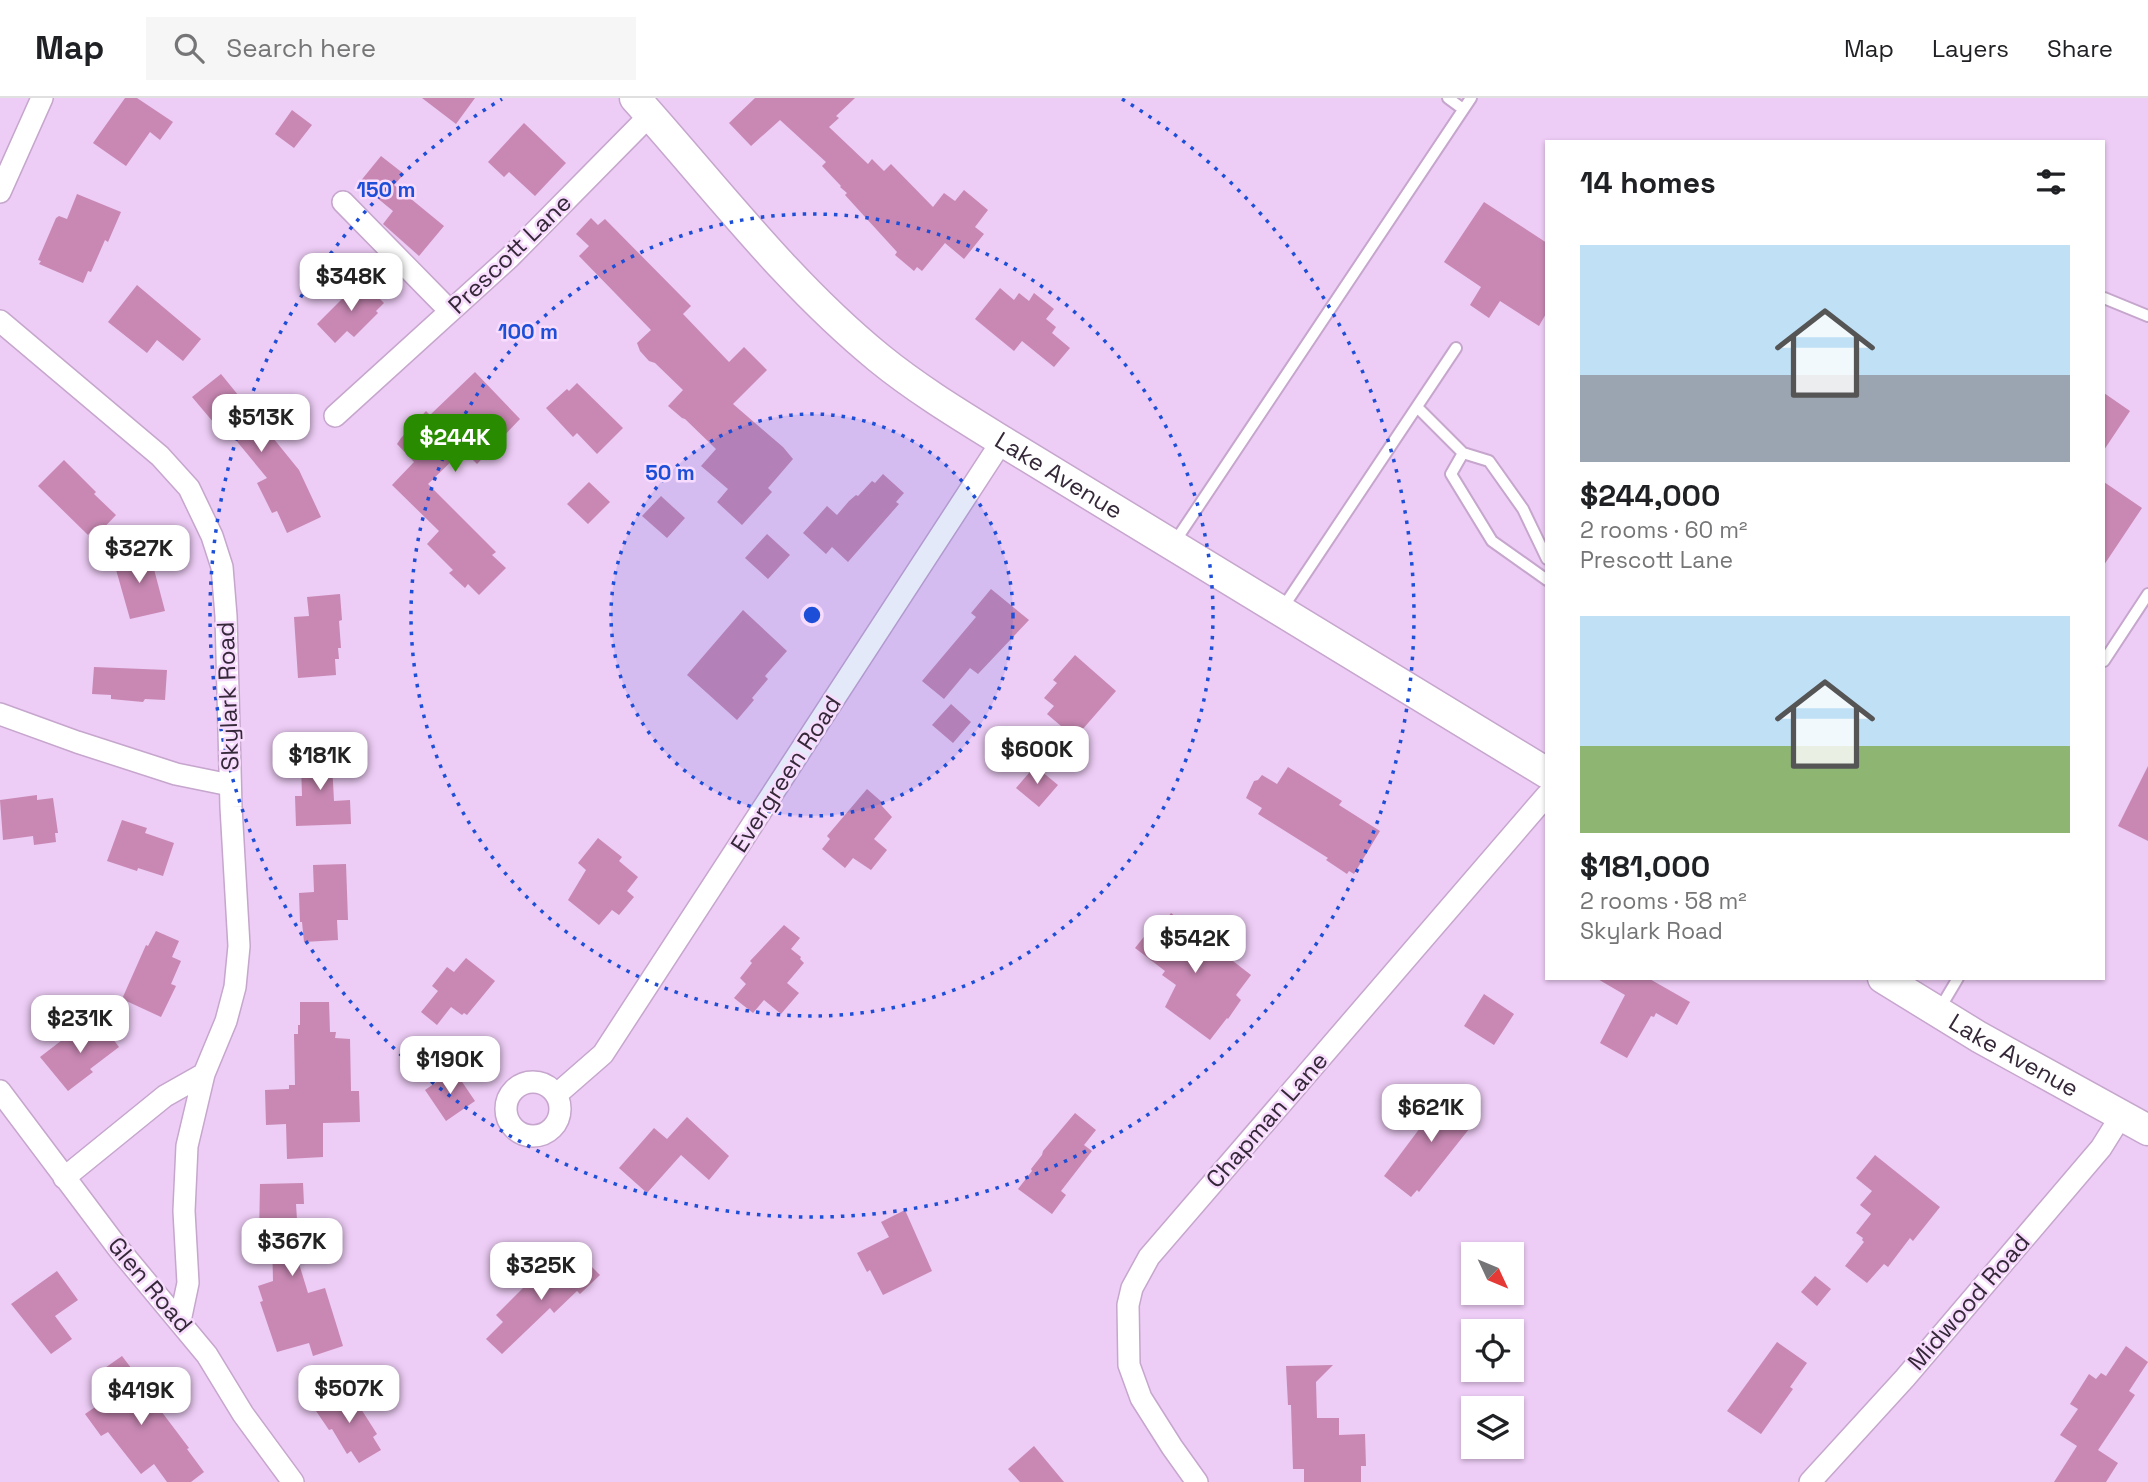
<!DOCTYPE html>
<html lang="en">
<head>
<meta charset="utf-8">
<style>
	body { margin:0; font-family:"Space Grotesk",sans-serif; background:#f6f6f6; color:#202124; height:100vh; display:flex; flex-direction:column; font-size:26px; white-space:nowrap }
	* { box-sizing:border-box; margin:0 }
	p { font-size:23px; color:#757577 }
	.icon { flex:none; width:38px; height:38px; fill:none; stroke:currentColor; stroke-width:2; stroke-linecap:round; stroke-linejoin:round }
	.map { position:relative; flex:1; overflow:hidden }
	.drawer { position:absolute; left:1545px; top:42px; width:560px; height:840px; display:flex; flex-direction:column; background:#fff; border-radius:0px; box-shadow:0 2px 5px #0004 }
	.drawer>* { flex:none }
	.needle { width:46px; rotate:134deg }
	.fabs { position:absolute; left:1461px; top:1144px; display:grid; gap:14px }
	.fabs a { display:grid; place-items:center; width:63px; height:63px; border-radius:0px; background:#fff; box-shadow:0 2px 5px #0004; font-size:35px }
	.price { position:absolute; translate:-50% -60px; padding:0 16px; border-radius:14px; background:#fff; color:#222; font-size:23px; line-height:46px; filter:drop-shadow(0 2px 4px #0008) }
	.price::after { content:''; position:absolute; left:50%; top:42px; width:21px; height:16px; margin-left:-10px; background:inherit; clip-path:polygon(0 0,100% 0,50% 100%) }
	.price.selected { background:#288b00; color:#fff }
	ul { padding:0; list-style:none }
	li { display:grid; align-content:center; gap:14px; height:371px; padding:0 35px }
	li span { display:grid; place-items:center; height:217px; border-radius:0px; color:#555 }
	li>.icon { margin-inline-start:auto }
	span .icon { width:126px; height:126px; fill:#fffc; stroke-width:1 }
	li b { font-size:30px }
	h2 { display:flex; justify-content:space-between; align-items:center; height:84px; padding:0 35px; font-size:30px }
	header { display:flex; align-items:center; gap:42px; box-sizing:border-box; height:98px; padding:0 35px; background:#fff; border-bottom:2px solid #e0e0e0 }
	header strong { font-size:33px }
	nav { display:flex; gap:38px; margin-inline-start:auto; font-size:24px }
	.search { width:490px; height:63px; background:#f6f6f6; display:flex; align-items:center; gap:18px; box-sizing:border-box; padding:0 24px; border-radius:0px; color:#757577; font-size:26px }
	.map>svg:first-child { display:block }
	.building { fill:#c888b3 }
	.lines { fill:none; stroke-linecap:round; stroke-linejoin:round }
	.service-casing { stroke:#c6a6cd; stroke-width:14 }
	.minor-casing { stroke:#c6a6cd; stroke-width:24 }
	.secondary-casing { stroke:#c6a6cd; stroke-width:33 }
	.service { stroke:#fff; stroke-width:10 }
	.minor { stroke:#fff; stroke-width:21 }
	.secondary { stroke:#fff; stroke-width:30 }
	.ring { fill:none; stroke:#1d4ed8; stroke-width:3.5; stroke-dasharray:3.5 7 }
	.labels { text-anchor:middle; stroke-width:5; stroke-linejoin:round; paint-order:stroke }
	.street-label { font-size:24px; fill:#352838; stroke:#f7dcfd }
	.centre { fill:#1d4ed8; stroke:#f7dcfd; stroke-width:3.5 }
	.ring-label { font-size:21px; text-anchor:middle; font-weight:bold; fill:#1d4ed8; stroke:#f7dcfd; stroke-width:5; stroke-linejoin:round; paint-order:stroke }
</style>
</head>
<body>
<header>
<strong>Map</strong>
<div class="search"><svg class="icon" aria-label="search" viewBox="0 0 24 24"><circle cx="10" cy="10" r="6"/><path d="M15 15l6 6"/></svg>Search here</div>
<nav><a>Map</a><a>Layers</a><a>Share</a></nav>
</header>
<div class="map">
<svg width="2148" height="1384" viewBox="0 0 2148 1384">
	<rect width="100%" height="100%" fill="#edccf5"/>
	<path class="building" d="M125 0H137L173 24 160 42 150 34 126 68 93 45Z
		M422 0H475L456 26Z
		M755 0H855L836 18 839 20 829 29 868 66 872 61 884 73 891 66 933 109 944 95 955 103 964 92 988 112 975 129 984 136 964 161 945 145 922 173 917 169 914 173 895 157 897 154 845 97 847 95 840 89 841 88 822 68 826 64 780 22 751 48 729 25Z
		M292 12 312 27 294 50 275 36Z
		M524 25 566 65 535 98 509 74 504 79 488 64Z
		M381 58 404 76 394 87 444 128 419 158 383 126 393 113 359 85Z
		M77 96 121 114 108 144 105 142 91 174 88 173 83 185 39 166 41 163 38 162 56 120 59 118 67 121Z
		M1484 104 1547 145V214L1539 228 1500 203 1489 220 1470 207 1481 189 1444 164Z
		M591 120 598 127 605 121 691 208 683 216 729 264 744 249 767 272 733 306 783 349 793 361 768 390 772 394 742 427 717 404 728 391 701 368 716 351 685 321 682 320 668 308 683 292 655 265 649 263 640 253 637 245 651 232 579 158 589 148 576 136Z
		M361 182 384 205 376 213 378 215 354 239 347 233 335 245 317 226Z
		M137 187 201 241 183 263 157 242 147 255 108 224Z
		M1000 190 1014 202 1019 195 1029 203 1034 195 1054 211 1046 221 1056 229 1052 235 1070 250 1054 269 1022 243 1014 253 975 221Z
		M475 274 520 321 477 366 463 352 428 386 496 454 492 457 506 470 479 497 468 486 465 490 449 475 453 472 427 446 439 433 392 387 414 364 397 346 401 340 426 313 430 317Z
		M221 276 299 372 321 419 287 435 277 413 272 415 257 385 267 380 230 335 225 338 192 299Z
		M577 285 623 330 597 356 577 335 573 339 546 310 567 291 569 293Z
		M2104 295 2130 313 2104 352Z
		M64 362 96 394 94 396 116 417 96 438 91 433 88 437 38 388Z
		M883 376 904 395 896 404 899 406 848 464 832 449 826 456 803 435 827 408 837 417 849 403 856 397 858 398 872 383 875 385Z
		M589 384 610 404 588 426 567 406Z
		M2104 384 2142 410 2104 467Z
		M661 398 685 420 667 440 642 418Z
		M767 436 790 457 768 481 745 460Z
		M144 453 146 457 150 456 165 513 130 521 113 461Z
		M991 491 1029 522 978 576 970 570 944 601 922 583 976 519 971 515Z
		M340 496 342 522 339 523 341 550H338L339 561H335L336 577 298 580 294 519 309 518 307 499Z
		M743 512 787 553 765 578 768 581 752 600 754 602 737 622 687 577Z
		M1075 557 1116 593 1075 640 1047 616 1054 608 1044 600 1057 585 1053 582Z
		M94 569 167 572 165 602 145 601 143 604 111 601V597L92 596Z
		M951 606 971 624 953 645 932 627Z
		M331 646 334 703 350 702 351 726 296 728 295 698H302L301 666H307L306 647Z
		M1035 668 1058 687 1039 709 1016 690Z
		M2148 668V743L2118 728Z
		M1288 669 1342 703 1339 707 1380 733 1354 776 1349 773 1347 776 1326 762 1328 760 1258 716 1262 710 1246 700 1254 683 1258 682 1262 677 1277 686Z
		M867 691 883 705 881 707 892 719 874 741 887 752 871 772 853 760 845 770 822 751 830 741 827 738Z
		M37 697V702L53 700 58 735H55L56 744 34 747 33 738 3 742 0 702Z
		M122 722 147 730 145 735 174 745 163 778 138 770 137 773 107 763Z
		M598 740 622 759 619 763 638 779 627 793 634 799 619 817 612 812 599 827 568 802 586 772 578 765Z
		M346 766 348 822H337L338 842 304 844 302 824H300L299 795 314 794 313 767Z
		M1171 815 1251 877 1236 897 1241 902 1228 921 1227 920 1210 942 1165 909 1176 887 1162 877 1165 873 1135 850 1154 826 1160 830Z
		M784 827 800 840 791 851 801 859 800 861 804 865 787 885 799 895 781 916 764 902 753 915 734 900 746 886 740 880 752 865 750 863Z
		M156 833 179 843 172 859 181 863 171 886 176 888 161 919 122 901 146 847 148 848Z
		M466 860 495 883 467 917 464 915 462 917 451 909 437 927 421 914 438 893 432 888 447 869 454 874Z
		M1596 880H1648L1690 904 1677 927 1656 915 1654 919 1651 918 1627 960 1600 945 1625 897Z
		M1484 896 1514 916 1494 947 1464 928Z
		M300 904H329L330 934H336L335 940 350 941 351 993H359L360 1024 323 1025V1059L287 1061 286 1026 266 1027 265 992 289 991V987H295L294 936H298V927H300Z
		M98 921 119 949 90 971 93 974 68 993 40 959 66 939 69 943Z
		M454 972 475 1003 446 1023 425 992Z
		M1439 991 1477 1021 1419 1094 1417 1092 1411 1099 1384 1078 1426 1022 1424 1020 1429 1014 1424 1010Z
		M1075 1015 1096 1032 1084 1047 1092 1053 1061 1093 1066 1097 1052 1116 1018 1091 1032 1073 1031 1071 1042 1057 1043 1053Z
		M687 1019 729 1058 709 1082 681 1057 647 1095 619 1070 654 1030 667 1041Z
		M1875 1057 1940 1109 1913 1143 1910 1140 1888 1169 1884 1166 1867 1185 1845 1168 1864 1144 1862 1142 1863 1140 1856 1135 1871 1116 1860 1107 1872 1093 1856 1080Z
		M303 1085 304 1106H296L300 1169 308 1195 325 1190 343 1248 313 1258 309 1245 277 1254 260 1204 263 1203 258 1188 273 1183 272 1139H259L260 1086Z
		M905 1112 932 1173 883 1197 870 1172 867 1174 857 1155 889 1139 881 1124Z
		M578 1155 600 1177 580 1196 577 1193 554 1215 550 1210 502 1256 486 1241 503 1224 496 1217 533 1180 543 1190Z
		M57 1173 78 1202 55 1218 72 1241 51 1256 11 1206Z
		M1815 1178 1831 1191 1817 1208 1801 1194Z
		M1777 1244 1807 1265 1790 1289 1793 1291 1761 1336 1727 1313Z
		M2126 1248 2148 1264 2129 1293 2135 1297 2098 1352 2118 1365 2106 1384H2054L2077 1348 2060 1337 2078 1311 2070 1306 2089 1276 2096 1281 2101 1275 2106 1278Z
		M122 1258 157 1304 155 1305 189 1350 187 1351 204 1374 191 1384H167L154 1366 141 1376 108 1334 101 1338 85 1316 101 1305 96 1299 113 1287 102 1272Z
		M1333 1267 1316 1284 1317 1320H1339V1337L1365 1336 1366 1368H1361V1384H1304V1371H1293L1291 1307H1288L1286 1268Z
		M347 1289 377 1336 373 1339 381 1352 359 1365 351 1353 347 1356 332 1331 329 1332 314 1310Z
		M1034 1348 1064 1384H1020L1008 1371Z"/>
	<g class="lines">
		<defs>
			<path id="service" d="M1448 0 1463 11
				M2104 200 2148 218
				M1417 309 1463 355 1489 363 1523 411 1547 461
				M1463 355 1451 376 1492 443 1547 482
				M1174 445 1471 0
				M1282 511 1456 250
				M2104 563 2148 496
				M1939 912 1958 880"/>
			<path id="minor" d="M0 94 42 0
				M343 104 450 213
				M0 223 160 358 189 390 212 438 222 469 226 518 231 709 239 848 235 889 226 923 204 976 187 1048 184 1113 188 1185 180 1223
				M335 318 510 159 650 17
				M0 616 77 644 176 676 230 687
				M506 1011a27 27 0 1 1 54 0a27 27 0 1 1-54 0Z
				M0 993 118 1150 207 1257 243 1316 293 1384
				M556 997 603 956 1002 343
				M64 1080 165 998 204 976
				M1197 1384 1172 1349 1141 1300 1129 1267 1128 1207 1132 1190 1149 1159 1547 697
				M1810 1384 1905 1280 2101 1050 2121 1018"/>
			<g id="secondary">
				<path id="s1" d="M635 0C714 88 787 185 879 260 917 291 960 317 1002 343L1547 675"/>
				<path id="s2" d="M1883 880 1979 939 2148 1032"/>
			</g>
		</defs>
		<use href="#service" class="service-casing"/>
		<use href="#minor" class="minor-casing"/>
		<use href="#secondary" class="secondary-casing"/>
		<use href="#service" class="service"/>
		<use href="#minor" class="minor"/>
		<use href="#secondary" class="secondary"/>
	</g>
	<circle cx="812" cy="517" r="201" fill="#1d4ed8" fill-opacity=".12"/>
	<g class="ring">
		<circle cx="812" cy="517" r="201"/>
		<circle cx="812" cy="517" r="401"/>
		<path d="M1122 1A602 602 0 1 1 502 1"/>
	</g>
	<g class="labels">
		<g class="street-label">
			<text transform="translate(510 156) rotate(-44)" y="8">Prescott Lane</text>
			<text dy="8" stroke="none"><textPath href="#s1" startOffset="572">Lake Avenue</textPath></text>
			<text transform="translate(228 598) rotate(-92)" y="8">Skylark Road</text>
			<text transform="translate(786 676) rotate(-57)" y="8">Evergreen Road</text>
			<text dy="8" stroke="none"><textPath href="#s2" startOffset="152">Lake Avenue</textPath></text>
			<text transform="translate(1267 1022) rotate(-49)" y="8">Chapman Lane</text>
			<text transform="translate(150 1187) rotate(50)" y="8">Glen Road</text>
			<text transform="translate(1969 1204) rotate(-49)" y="8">Midwood Road</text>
		</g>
	</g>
	<circle cx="812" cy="517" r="10" class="centre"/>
	<g class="ring-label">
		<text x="386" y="99">150 m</text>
		<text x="528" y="241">100 m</text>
		<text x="670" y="382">50 m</text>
	</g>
</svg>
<div class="fabs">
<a><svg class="needle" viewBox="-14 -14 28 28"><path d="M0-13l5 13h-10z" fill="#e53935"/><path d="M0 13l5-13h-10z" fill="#757577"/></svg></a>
<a><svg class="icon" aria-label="locate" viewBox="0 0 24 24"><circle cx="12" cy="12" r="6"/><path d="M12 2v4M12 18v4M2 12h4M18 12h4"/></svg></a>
<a><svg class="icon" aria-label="layers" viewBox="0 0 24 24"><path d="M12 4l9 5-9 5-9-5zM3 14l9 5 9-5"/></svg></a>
</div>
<b class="price" style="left:351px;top:215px">$348K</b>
<b class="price" style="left:261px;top:356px">$513K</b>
<b class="price selected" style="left:455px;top:376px">$244K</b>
<b class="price" style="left:139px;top:487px">$327K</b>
<b class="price" style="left:1037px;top:688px">$600K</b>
<b class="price" style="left:320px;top:694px">$181K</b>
<b class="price" style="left:1195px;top:877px">$542K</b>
<b class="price" style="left:80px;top:957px">$231K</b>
<b class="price" style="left:450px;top:998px">$190K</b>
<b class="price" style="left:1431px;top:1046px">$621K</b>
<b class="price" style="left:292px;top:1180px">$367K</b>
<b class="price" style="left:541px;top:1204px">$325K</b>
<b class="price" style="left:349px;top:1327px">$507K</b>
<b class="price" style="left:141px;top:1329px">$419K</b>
<section class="drawer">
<h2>14 homes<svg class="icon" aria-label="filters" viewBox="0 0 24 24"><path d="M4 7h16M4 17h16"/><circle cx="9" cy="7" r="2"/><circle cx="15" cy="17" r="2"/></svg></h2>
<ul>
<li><span style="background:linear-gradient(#bfe0f5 60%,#9aa5b1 0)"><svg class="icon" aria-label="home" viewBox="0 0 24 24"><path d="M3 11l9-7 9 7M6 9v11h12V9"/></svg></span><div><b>$244,000</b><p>2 rooms · 60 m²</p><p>Prescott Lane</p></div></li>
<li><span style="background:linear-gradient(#bfe0f5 60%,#8fb573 0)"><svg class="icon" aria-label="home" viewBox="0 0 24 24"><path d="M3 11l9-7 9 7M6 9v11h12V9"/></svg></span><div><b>$181,000</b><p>2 rooms · 58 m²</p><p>Skylark Road</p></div></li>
</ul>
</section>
</div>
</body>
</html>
